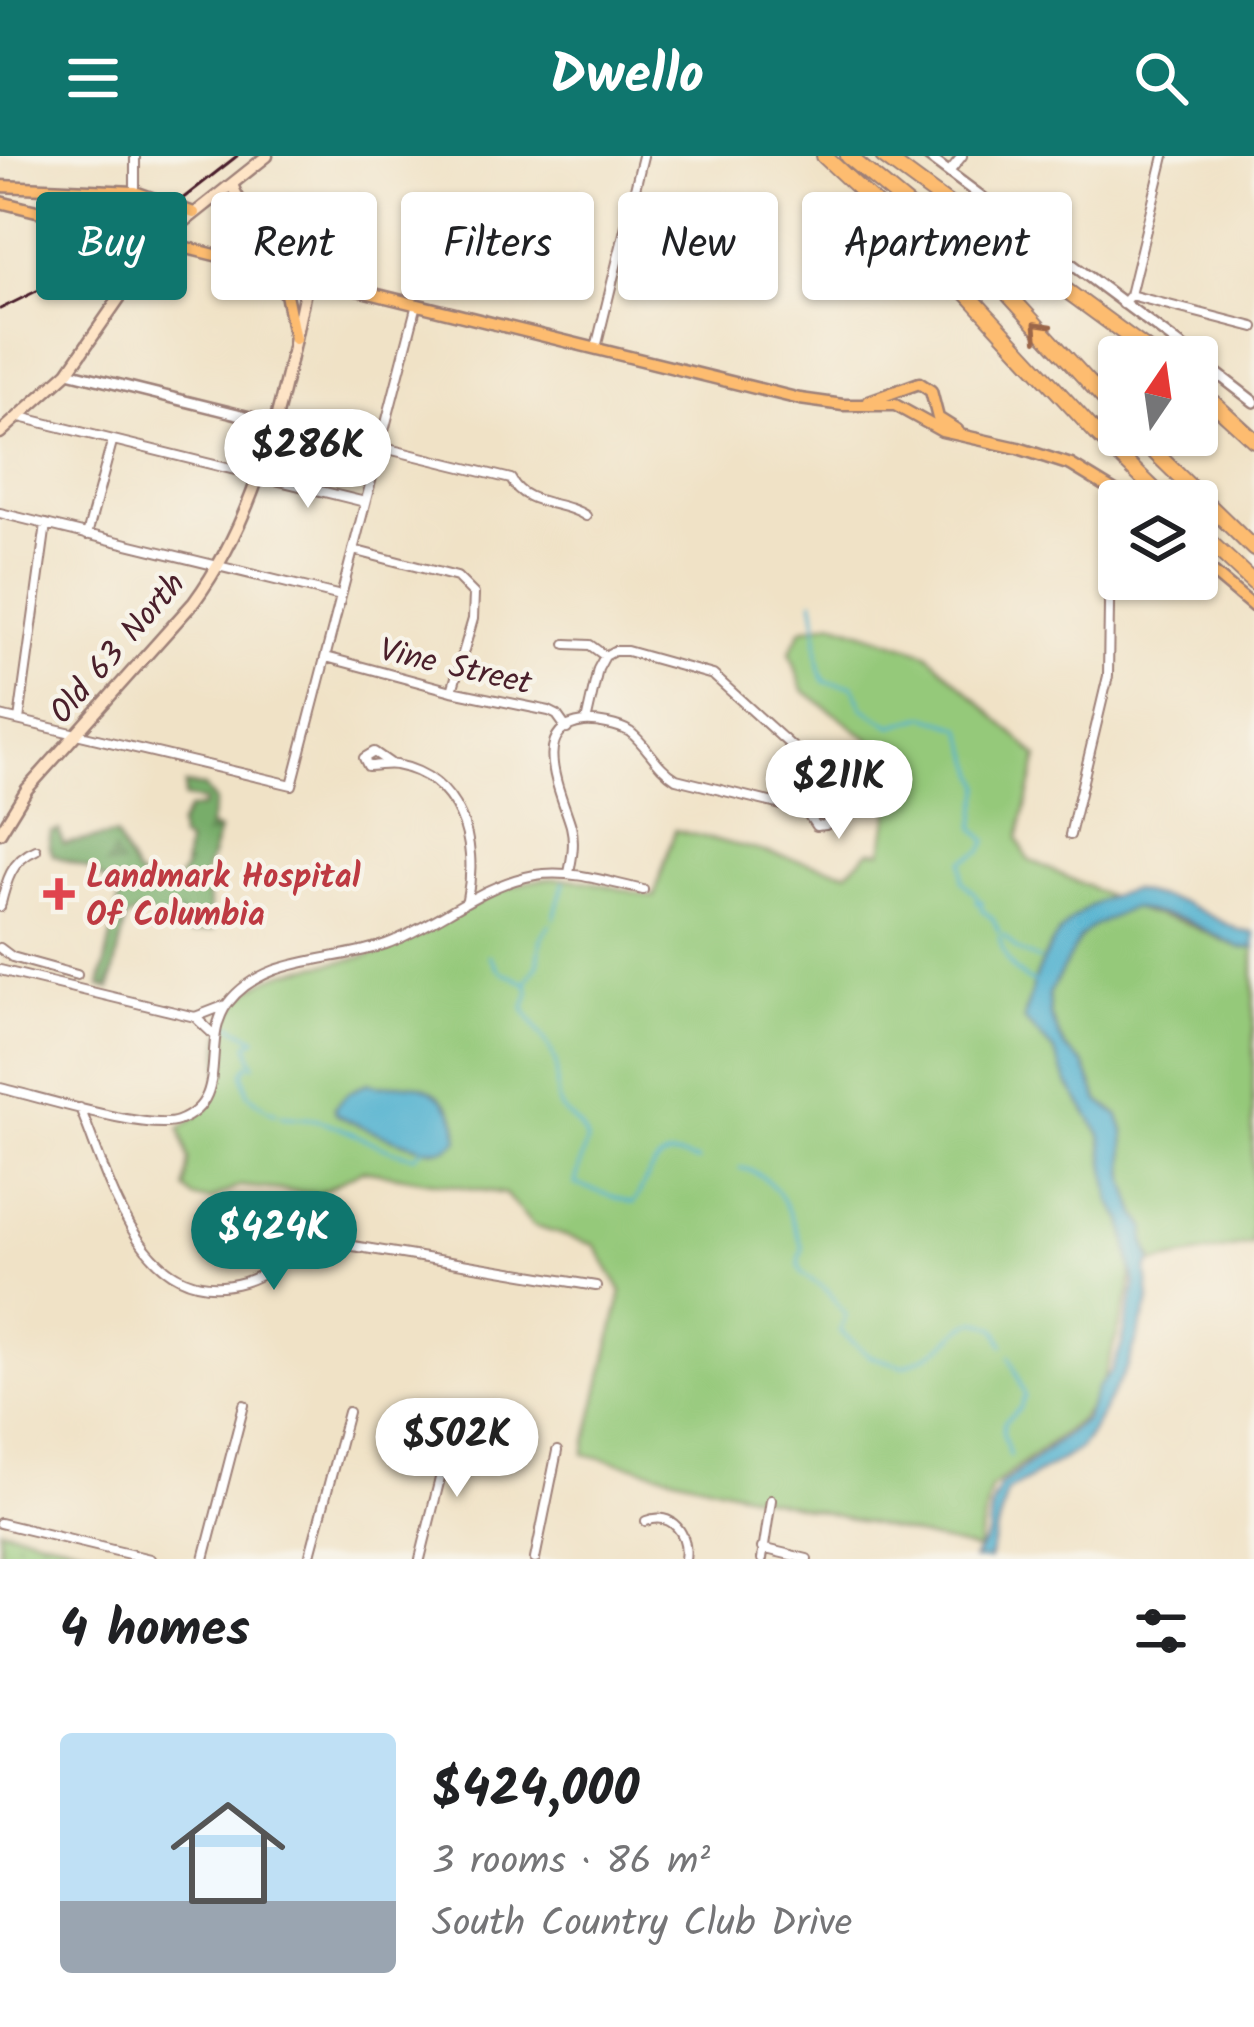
<!DOCTYPE html>
<html lang="en">
<head>
<meta charset="utf-8">
<style>
	body { margin:0; font-family:Kalam,sans-serif; background:#f6f6f6; color:#202124; height:100vh; display:flex; flex-direction:column; font-size:45px; white-space:nowrap }
	* { box-sizing:border-box; margin:0 }
	p { font-size:39px; color:#757577 }
	.icon { flex:none; width:66px; height:66px; fill:none; stroke:currentColor; stroke-width:2; stroke-linecap:round; stroke-linejoin:round }
	.map { position:relative; height:1403px; overflow:hidden }
	.details { display:flex; flex-direction:column; background:#fff; flex:1 }
	.details>* { flex:none }
	.top-card { position:absolute; left:36px; top:36px; width:1182px; height:108px; display:flex; gap:24px }
	.needle { width:78px; rotate:13deg }
	.buttons { position:absolute; left:1098px; top:180px; display:grid; gap:24px }
	.buttons a { display:grid; place-items:center; width:120px; height:120px; border-radius:12px; background:#fff; box-shadow:0 3px 9px #0004; font-size:60px }
	.price { position:absolute; translate:-50% -102px; padding:0 27px; border-radius:42px; background:#fff; color:#222; font-size:39px; line-height:78px; filter:drop-shadow(0 3px 6px #0008) }
	.price::after { content:''; position:absolute; left:50%; top:72px; width:36px; height:27px; margin-left:-18px; background:inherit; clip-path:polygon(0 0,100% 0,50% 100%) }
	.price.active { background:#0f766e; color:#fff }
	ul { padding:0; list-style:none }
	li { display:flex; align-items:center; gap:36px; height:300px; padding:0 60px }
	li span { display:grid; place-items:center; flex:none; width:336px; height:240px; border-radius:12px; color:#555 }
	li>.icon { margin-inline-start:auto }
	span .icon { width:144px; height:144px; fill:#fffc; stroke-width:1 }
	li b { font-size:51px }
	h2 { display:flex; justify-content:space-between; align-items:center; height:144px; padding:0 60px; font-size:51px }
	.chip { padding:0 42px; border-radius:12px; background:#fff; box-shadow:0 3px 9px #0004; font-size:42px; line-height:108px }
	.chip.active { background:#0f766e; color:#fff }
	header { display:flex; justify-content:space-between; align-items:center; height:156px; padding:0 60px; background:#0f766e; color:#fff; font-size:54px; font-weight:700 }
	.map>svg:first-child { display:block }
	.green { fill:#95c97a; stroke:#707452; stroke-width:3 }
	.forest { fill:url(#forest-firs); stroke:#61664a; stroke-width:3 }
	.park { fill:url(#park-dots); stroke:#707452; stroke-width:3 }
	.water { fill:#52b2d0; stroke:#4e687e; stroke-width:3 }
	.lines { fill:none; stroke-linecap:round; stroke-linejoin:round }
	.stream { stroke:#52b2d0; stroke-width:3 }
	.minor-casing { stroke:#9d8078; stroke-width:12 }
	.tertiary-casing { stroke:#9d8078; stroke-width:14 }
	.secondary-casing { stroke:#9d8078; stroke-width:15 }
	.primary-casing { stroke:#9d8078; stroke-width:15 }
	.motorway-casing { stroke:#9d8078; stroke-width:18 }
	.minor { stroke:#fff; stroke-width:8 }
	.tertiary { stroke:#fff; stroke-width:9 }
	.secondary { stroke:#fee4c6; stroke-width:10 }
	.primary { stroke:#fdbc70; stroke-width:10 }
	.motorway { stroke:#fdbc70; stroke-width:14 }
	.rail { stroke:#4a1f2b; stroke-width:3 }
	.secondary-bridge-casing { stroke:#9d8078; stroke-width:15; stroke-linecap:butt }
	.secondary-bridge { stroke:#fee4c6; stroke-width:10 }
	.oneway { stroke:#9b664a }
	.health-dot { fill:#e0444e; stroke:#f7f3e8; stroke-width:4.5 }
	.labels { text-anchor:middle; stroke-width:9; stroke-linejoin:round; paint-order:stroke }
	.street-label { font-size:33px; fill:#4a1f2b; stroke:#f7f3e8 }
	.health-label { font-size:33px; font-weight:bold; fill:#be3a42; stroke:#f7f3e8; text-anchor:start }
</style>
</head>
<body>
<header><svg class="icon" aria-label="menu" viewBox="0 0 24 24"><path d="M4 6h16M4 12h16M4 18h16"/></svg>Dwello<svg class="icon" aria-label="search" viewBox="0 0 24 24"><circle cx="10" cy="10" r="6"/><path d="M15 15l6 6"/></svg></header>
<div class="map">
<svg width="1254" height="1403" viewBox="0 0 1254 1403">
	<defs>
		<pattern id="forest-firs" width="22" height="20" patternUnits="userSpaceOnUse" patternTransform="scale(3)"><rect width="22" height="20" fill="#78ad6a"/><path d="M5 1l3.5 6h-7zM16 11l3.5 6h-7z" fill="#648c57"/></pattern>
		<pattern id="park-dots" width="8" height="8" patternUnits="userSpaceOnUse" patternTransform="scale(3)"><rect width="8" height="8" fill="#95c97a"/><path d="M2 2h.1M6 6h.1" fill="none" stroke="#82ac6a" stroke-width="1.8" stroke-linecap="round"/></pattern>
	</defs>
	<rect width="100%" height="100%" fill="#f7f3e8"/>
	<filter id="ink" filterUnits="userSpaceOnUse"><feTurbulence type="fractalNoise" baseFrequency=".00833" numOctaves="2"/><feDisplacementMap in="SourceGraphic" scale="24" xChannelSelector="R" yChannelSelector="G"/><feConvolveMatrix kernelMatrix="1 2 1 2 8 2 1 2 1" color-interpolation-filters="sRGB"/></filter>
	<filter id="wash" filterUnits="userSpaceOnUse"><feTurbulence type="fractalNoise" baseFrequency=".004" numOctaves="4" result="noise"/><feDisplacementMap in="SourceGraphic" scale="48" xChannelSelector="R" yChannelSelector="G"/><feGaussianBlur stdDeviation="2.7" result="paint"/><feColorMatrix in="noise" values="0 0 0 0 0 0 0 0 0 0 0 0 0 0 0 0 0 1.4 0 .05"/><feComposite in="paint" operator="in"/></filter>
	<g filter="url(#wash)">
		<rect width="100%" height="100%" fill="#f0e2c6"/>
		<path class="green" d="M833 466 927 497 1038 601 1018 683 1028 703 1143 756 1180 765 1234 789 1254 791 1252 1088 1153 1107 1152 1099 1132 1102 1130 1136 1100 1235 1081 1263 991 1332 977 1394 584 1298 622 1136 595 1089 533 1070 505 1038 362 1014 318 1038 240 1030 211 1044 194 1042 185 1033 189 1004 180 972C249 928 197 896 237 847 271 805 333 813 380 796 438 777 483 729 546 723 580 720 621 734 654 741L675 674 847 716 869 695H882L894 630 870 584 803 534 790 496 802 473Z"/>
		<path class="forest" d="M185 629 204 631 215 646 209 671 219 675 205 719 210 754 205 764 213 774 191 778 142 755 126 763 110 833 100 830 119 744 116 733 89 713 53 699 49 689 51 676 59 674 63 688 115 679 136 718 154 731 176 727 184 714 187 687 180 683 179 670 188 654 203 651 204 645 184 642Z"/>
		<path class="park" d="M0 1372 129 1403H0Z"/>
		<path class="water" d="M1131 734 1184 747 1241 775 1254 777V792H1241L1183 763 1131 752 1092 771 1080 782 1049 838 1050 859 1065 892 1084 908 1099 945 1119 960 1124 975 1126 1025 1137 1059 1146 1072 1145 1085 1152 1105 1147 1114 1150 1144 1128 1210 1090 1278 1079 1293 1007 1336 989 1403H973L988 1380 992 1350 1000 1330 1085 1264 1097 1232 1111 1216 1121 1191 1135 1131 1123 1064 1111 1046 1101 979 1069 929 1054 895 1024 864C1038 799 1061 751 1131 734Z
			M368 927C383 933 392 927 408 928 437 930 460 954 458 983 452 989 450 992 441 993 420 996 356 969 336 958L334 952 348 937Z"/>
		<g class="lines">
			<path class="stream" d="M813 444C821 470 812 503 825 526L853 530 863 552 892 570 926 560 962 572 982 630 974 672 987 685 982 695 962 705V725L977 740V747L982 745 981 753 993 763 999 776
				M554 762 564 726
				M550 768 541 782 538 808 527 825 529 837 524 852C531 867 555 895 556 909 558 922 554 945 563 955 573 966 581 968 587 984L575 1028 633 1047C646 1032 650 995 679 1000 685 1001 691 1004 698 1005
				M1003 779 1017 794 1039 804
				M999 781C1004 802 1013 820 1036 827
				M489 800 499 814 525 827
				M226 866 256 883 248 888 254 910
				M249 908 243 917 248 938 263 950
				M266 953 277 958
				M281 960C294 963 309 961 321 965 354 975 381 995 415 1000L424 992
				M740 1012C778 1017 791 1061 803 1092 793 1116 804 1120 820 1129 831 1135 838 1150 846 1159L840 1175 869 1200 904 1210C916 1205 928 1200 939 1192 961 1178 966 1154 996 1173L1004 1189
				M1010 1300 1003 1278 1004 1266 1020 1252 1025 1240 1010 1200"/>
		</g>
	</g>
	<g filter="url(#ink)">
		<g class="lines">
			<defs>
				<path id="minor" d="M135 0V36
					M949 16 962 0
					M1130 139 1254 171
					M1122 148 1130 139 1164 0
					M596 192 643 0
					M20 261 365 346
					M380 291 511 323C525 351 563 344 586 360
					M0 357 341 440
					M87 379 112 286
					M353 394 457 421 474 438 473 463 452 535
					M566 488 590 489 605 500
					M326 501 452 535 549 555 557 559 567 573
					M0 560 292 629 417 148
					M19 564 46 368
					M586 566 598 513 605 500
					M390 607 374 596 364 602 368 610C378 610 387 607 396 609 461 621 479 687 467 743
					M806 655 816 670 826 669 831 657 822 643
					M1070 679 1108 520 1110 378 1119 346
					M569 717C572 702 575 686 571 670 563 641 527 572 584 566 596 565 619 569 630 576 648 590 656 611 676 623L806 655 822 643 823 624 818 614 713 519 627 495H614L605 500
					M0 751C6 726 11 704 36 694
					M0 792 12 801 77 819
					M0 814 195 861 213 878
					M195 861 226 849
					M0 932C36 940 149 976 178 965 233 944 199 885 228 847 265 799 333 807 386 788 438 769 479 729 535 719 571 713 608 726 643 734
					M80 952C110 1023 140 1156 244 1126 268 1119 287 1101 310 1093 320 1089 335 1090 347 1089L596 1130
					M646 1365C672 1355 689 1378 685 1403
					M0 1367 150 1403
					M762 1392 807 1403
					M204 1403 244 1249
					M309 1403 348 1256
					M420 1403 452 1274
					M535 1403 557 1295
					M762 1403 771 1344"/>
				<path id="tertiary" d="M927 0 1196 201
					M1197 202 1254 246
					M68 216 274 267"/>
				<path id="secondary" d="M170 77 267 0
					M0 277 68 216 154 92
					M0 677 27 633 194 446C264 350 284 234 308 121 286 89 244 65 232 28"/>
				<path id="primary" d="M0 30 135 36 194 57
					M0 46 800 243 843 249H895L942 275 1018 292 1071 309 1130 345
					M258 110 286 138 295 183
					M869 245 919 227 931 235 938 262 957 274
					M1197 403 1254 451"/>
				<path id="motorway" d="M824 0 937 105 1096 277 1166 345
					M848 0 984 112 1119 259
					M883 0 1157 201
					M1197 232 1254 284
					M1137 279 1254 393
					M1197 374 1254 427"/>
			</defs>
			<use href="#minor" class="minor-casing"/>
			<use href="#tertiary" class="tertiary-casing"/>
			<use href="#secondary" class="secondary-casing"/>
			<use href="#primary" class="primary-casing"/>
			<use href="#motorway" class="motorway-casing"/>
			<use href="#minor" class="minor"/>
			<use href="#tertiary" class="tertiary"/>
			<use href="#secondary" class="secondary"/>
			<use href="#primary" class="primary"/>
			<use href="#motorway" class="motorway"/>
			<path class="rail" d="M0 153 112 98 237 0"/>
			<defs>
				<path id="secondary-bridge" d="M154 92 170 77"/>
			</defs>
			<use href="#secondary-bridge" class="secondary-bridge-casing"/>
			<use href="#secondary-bridge" class="secondary-bridge"/>
		</g>
		<defs><path id="oneway-chevron" d="M-2-3.5L2.5 0L-2 3.5" fill="none" stroke-width="1.6" stroke-linecap="round" stroke-linejoin="round" transform="scale(3)"/></defs>
		<use class="oneway" href="#oneway-chevron" transform="translate(1040 173) rotate(-133)"/>
	</g>
	<path class="health-dot" d="M53 720h12v12h12v12h-12v12h-12v-12h-12v-12h12z"/>
	<g class="labels">
		<g class="street-label">
			<text transform="translate(116 491) rotate(-49)" y="12">Old 63 North</text>
			<text transform="translate(456 509) rotate(13)" y="12">Vine Street</text>
		</g>
		<g class="health-label">
			<text x="86" y="731">Landmark Hospital<tspan x="86" dy="38">Of Columbia</tspan></text>
		</g>
	</g>
</svg>
<div class="buttons">
<a><svg class="needle" viewBox="-14 -14 28 28"><path d="M0-13l5 13h-10z" fill="#e53935"/><path d="M0 13l5-13h-10z" fill="#757577"/></svg></a>
<a><svg class="icon" aria-label="layers" viewBox="0 0 24 24"><path d="M12 4l9 5-9 5-9-5zM3 14l9 5 9-5"/></svg></a>
</div>
<b class="price" style="left:308px;top:355px">$286K</b>
<b class="price" style="left:839px;top:686px">$211K</b>
<b class="price active" style="left:274px;top:1137px">$424K</b>
<b class="price" style="left:457px;top:1344px">$502K</b>
<div class="top-card">
<a class="chip active">Buy</a>
<a class="chip">Rent</a>
<a class="chip">Filters</a>
<a class="chip">New</a>
<a class="chip">Apartment</a>
</div>
</div>
<section class="details">
<h2>4 homes<svg class="icon" aria-label="filters" viewBox="0 0 24 24"><path d="M4 7h16M4 17h16"/><circle cx="9" cy="7" r="2"/><circle cx="15" cy="17" r="2"/></svg></h2>
<ul>
<li><span style="background:linear-gradient(#bfe0f5 70%,#9aa5b1 0)"><svg class="icon" aria-label="home" viewBox="0 0 24 24"><path d="M3 11l9-7 9 7M6 9v11h12V9"/></svg></span><div><b>$424,000</b><p>3 rooms · 86 m²</p><p>South Country Club Drive</p></div></li>
</ul>
</section>
</body>
</html>
